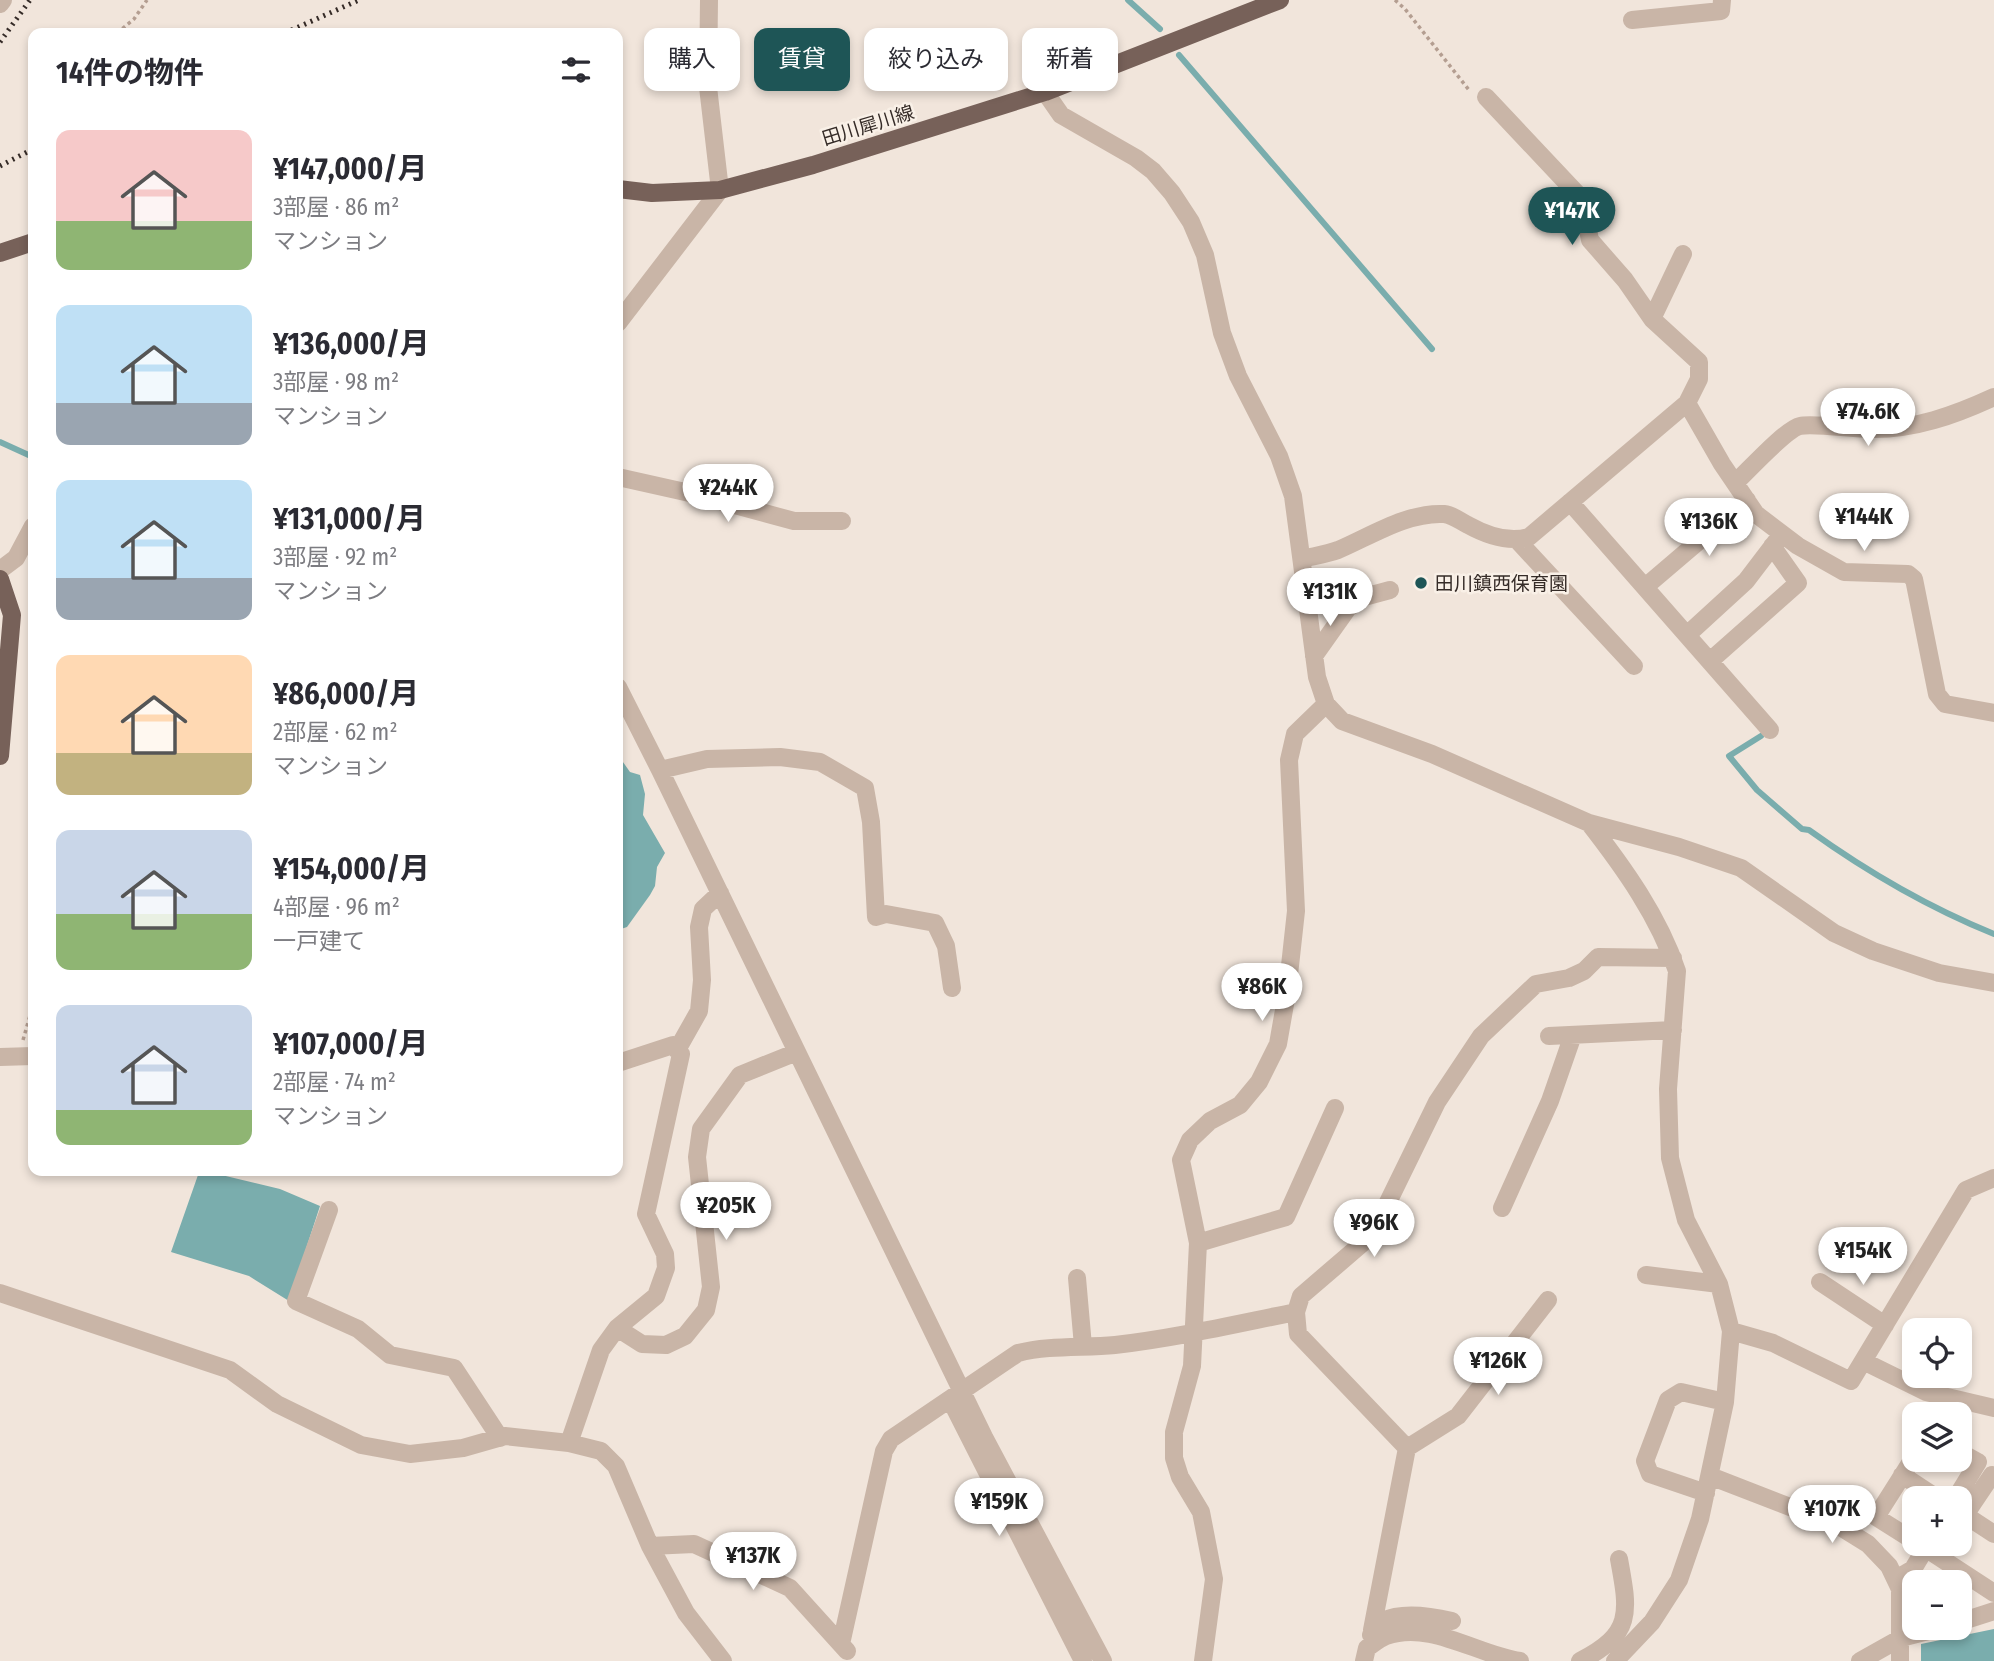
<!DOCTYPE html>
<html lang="ja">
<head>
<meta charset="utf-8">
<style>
	body { margin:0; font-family:"Fira Sans Condensed","Noto Sans JP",sans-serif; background:#f2f2f3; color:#2b2b33; height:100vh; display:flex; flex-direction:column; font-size:26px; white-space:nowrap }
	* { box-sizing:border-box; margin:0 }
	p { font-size:23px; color:#7c7c81 }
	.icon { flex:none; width:38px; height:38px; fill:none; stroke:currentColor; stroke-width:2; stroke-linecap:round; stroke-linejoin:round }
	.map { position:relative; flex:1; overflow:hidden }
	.drawer { position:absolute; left:28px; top:28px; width:595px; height:1148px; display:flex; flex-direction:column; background:#fff; border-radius:14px; box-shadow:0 4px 10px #0003 }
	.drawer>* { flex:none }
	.top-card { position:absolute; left:644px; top:28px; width:665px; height:63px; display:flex; gap:14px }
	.fabs { position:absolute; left:1902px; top:1318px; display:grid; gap:14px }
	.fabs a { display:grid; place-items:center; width:70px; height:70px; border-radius:14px; background:#fff; box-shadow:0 4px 10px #0003; font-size:35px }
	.price { position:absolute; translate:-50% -60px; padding:0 16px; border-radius:24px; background:#fff; color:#222; font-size:23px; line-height:46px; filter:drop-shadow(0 2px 4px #0008) }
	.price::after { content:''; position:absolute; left:50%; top:42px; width:21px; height:16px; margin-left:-10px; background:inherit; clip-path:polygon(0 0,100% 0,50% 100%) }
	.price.active { background:#1e5556; color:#fff }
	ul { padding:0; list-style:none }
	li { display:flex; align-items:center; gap:21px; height:175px; padding:0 28px }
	li span { display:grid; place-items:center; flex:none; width:196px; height:140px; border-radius:14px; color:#555 }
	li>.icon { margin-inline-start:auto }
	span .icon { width:84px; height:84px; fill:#fffc; stroke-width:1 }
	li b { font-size:30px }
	h2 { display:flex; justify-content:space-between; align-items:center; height:84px; padding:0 28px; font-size:30px }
	.tag { padding:0 24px; border-radius:14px; background:#fff; box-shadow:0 4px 10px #0003; font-size:24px; line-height:63px }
	.tag.active { background:#1e5556; color:#fff }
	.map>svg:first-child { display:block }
	.water { fill:#7aadad }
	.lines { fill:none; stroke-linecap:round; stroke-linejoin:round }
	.stream { stroke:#7aadad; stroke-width:6 }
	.path { stroke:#b49e91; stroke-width:3.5; stroke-dasharray:3.5 3.5; stroke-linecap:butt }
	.minor { stroke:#c9b5a7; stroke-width:18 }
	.major { stroke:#776159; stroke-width:18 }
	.rail { stroke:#352b27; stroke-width:5; stroke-dasharray:2 5; stroke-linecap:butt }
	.poi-dot { fill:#1e5556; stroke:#f9f0e7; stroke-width:2.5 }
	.labels { text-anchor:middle; stroke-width:5; stroke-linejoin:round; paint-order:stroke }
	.street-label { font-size:19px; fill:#352b27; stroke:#f9f0e7 }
	.poi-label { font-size:19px; fill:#352b27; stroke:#f9f0e7; text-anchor:start }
</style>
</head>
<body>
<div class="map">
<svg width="1994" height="1661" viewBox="0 0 1994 1661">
	<rect width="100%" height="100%" fill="#f1e5db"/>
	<path class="water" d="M618 755 630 772 640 775 645 794 643 815 665 853 657 867 655 886 650 895 627 927 618 930Z
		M209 1172 280 1189 320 1206 289 1301 249 1276 171 1252 198 1175Z
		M1994 1629V1661H1921V1644Z"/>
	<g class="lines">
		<path class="stream" d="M1128 0 1160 29
			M1179 55 1432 349
			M0 442 33 457
			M1761 736 1729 756 1757 790 1802 829 1809 830C1866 871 1930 908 1994 934"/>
		<path class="path" d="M1395 0 1405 9 1469 90
			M117 33 134 19 147 0
			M23 1040 33 1005"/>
		<path class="minor" d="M0 4 3 0
			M1632 20 1721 11 1722 0
			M1045 92 1061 115 1136 158 1153 171 1172 193 1191 222 1205 255 1222 333 1238 376 1279 456 1293 496 1317 677 1326 704 1342 721 1432 754 1589 823 1679 847 1741 868 1834 933 1873 951 1939 973 1994 983
			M1652 319 1683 254
			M618 323 720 190 708 87 709 0
			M1687 403 1722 464 1756 514 1798 546 1844 572 1908 574 1914 579 1937 694 1945 704 1994 713
			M618 477 694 494 794 521H842
			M1735 483C1748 471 1786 429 1800 426 1813 423 1854 429 1870 429 1914 430 1955 415 1994 397
			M1570 502 1770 730
			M1517 540 1634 666
			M1302 559C1314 556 1327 554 1338 550 1371 536 1407 512 1444 514 1453 515 1460 521 1468 525 1486 535 1508 543 1529 537L1687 403 1699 379V362L1652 319 1625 280 1590 240 1582 199 1486 97
			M0 570 16 558 33 526
			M1645 587 1747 500
			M1687 635 1746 581 1778 539
			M1314 656 1348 608 1364 597 1390 590
			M1710 661 1798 583 1772 546
			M618 687 660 770 984 1437 1103 1661
			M660 770 707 759 780 757 820 762 865 788 871 822 876 917 886 914 935 923 946 946 952 988
			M1589 823C1624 868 1659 917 1677 971L1668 1089 1670 1158 1686 1220 1719 1284 1731 1331 1725 1402 1700 1519 1679 1580 1652 1622 1615 1661
			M1549 1036 1673 1030
			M677 1050 699 1011 702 980 699 927 703 909 720 893
			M0 1057 33 1056
			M1502 1208 1550 1101 1573 1035
			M329 1210 296 1301 358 1329 390 1355 454 1368 500 1438
			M1198 1243 1286 1217 1335 1108
			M1646 1275 1719 1284
			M1077 1278 1083 1346
			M1820 1282 1885 1325
			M0 1293 230 1370 277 1404 361 1445 410 1454 463 1448 505 1436 569 1443 601 1451 616 1466 650 1546 686 1613 723 1661
			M617 1328 642 1344 666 1345 685 1336 706 1310 711 1287 697 1157 701 1129 740 1075 797 1052
			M1731 1331 1773 1343 1851 1381 1966 1190 1994 1178
			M1863 1361 1926 1392 1994 1408
			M950 1399 1083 1661
			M569 1443 601 1350 617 1328 656 1296 666 1268 665 1254 646 1214 681 1054 673 1045 618 1063
			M1407 1448 1458 1416 1548 1300
			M1914 1457 1876 1517 1914 1541
			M1902 1475 1937 1498
			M1710 1476 1839 1526 1868 1544 1889 1566 1900 1589V1661
			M1994 1476 1992 1475 1965 1515 1994 1534
			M1706 1493 1650 1474 1645 1461 1668 1400 1681 1392 1725 1402
			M1956 1498 1978 1462 1960 1452
			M1919 1544 1994 1593
			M650 1546 694 1544 790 1588 847 1651
			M1896 1579 1913 1569 1928 1544
			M1960 1622 1994 1611
			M1372 1630 1407 1448 1298 1334 1296 1312 1301 1296 1372 1235 1437 1102 1481 1036 1536 984 1569 978 1584 971 1598 957 1673 958
			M1371 1635C1382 1607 1430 1616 1452 1621
			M841 1644 884 1451 891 1439 1018 1353C1049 1345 1083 1348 1115 1345 1176 1338 1236 1324 1296 1312
			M1203 1661 1214 1579 1201 1512 1180 1477 1174 1458V1432L1192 1366 1198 1243 1181 1160 1190 1140 1210 1121 1240 1105 1259 1082 1278 1044 1287 993 1296 911 1289 760 1295 734 1326 704
			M1364 1661 1367 1648C1373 1644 1379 1639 1386 1636 1430 1620 1478 1655 1520 1661
			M1580 1661C1633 1634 1629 1613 1619 1559
			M1860 1661 1901 1638 1940 1628"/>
		<path class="major" d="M618 189 652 193 720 190 813 165 1045 92 1280 0
			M0 253 33 242
			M0 579 12 615 0 756"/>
		<path class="rail" d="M285 33 359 0
			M0 42 30 0
			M0 166 33 149"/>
	</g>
	<circle class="poi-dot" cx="1421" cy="583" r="7"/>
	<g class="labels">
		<g class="street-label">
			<text transform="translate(868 125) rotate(-17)" y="7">田川犀川線</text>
		</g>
		<g class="poi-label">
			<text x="1435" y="590">田川鎮西保育園</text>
		</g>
	</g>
</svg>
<div class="fabs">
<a><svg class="icon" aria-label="locate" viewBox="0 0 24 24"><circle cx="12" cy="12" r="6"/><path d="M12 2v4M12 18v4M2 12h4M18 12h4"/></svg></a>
<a><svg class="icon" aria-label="layers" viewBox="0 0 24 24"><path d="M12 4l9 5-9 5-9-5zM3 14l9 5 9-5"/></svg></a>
<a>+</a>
<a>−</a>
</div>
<b class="price active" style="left:1572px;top:247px">¥147K</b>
<b class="price" style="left:1868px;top:448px">¥74.6K</b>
<b class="price" style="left:728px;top:524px">¥244K</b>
<b class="price" style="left:1864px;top:553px">¥144K</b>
<b class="price" style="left:1709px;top:558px">¥136K</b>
<b class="price" style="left:1330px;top:628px">¥131K</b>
<b class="price" style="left:1262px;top:1023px">¥86K</b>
<b class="price" style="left:726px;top:1242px">¥205K</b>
<b class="price" style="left:1374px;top:1259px">¥96K</b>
<b class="price" style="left:1863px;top:1287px">¥154K</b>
<b class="price" style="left:1498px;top:1397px">¥126K</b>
<b class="price" style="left:999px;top:1538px">¥159K</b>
<b class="price" style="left:1832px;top:1545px">¥107K</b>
<b class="price" style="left:753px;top:1592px">¥137K</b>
<div class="top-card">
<a class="tag">購入</a>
<a class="tag active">賃貸</a>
<a class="tag">絞り込み</a>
<a class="tag">新着</a>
</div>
<section class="drawer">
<h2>14件の物件<svg class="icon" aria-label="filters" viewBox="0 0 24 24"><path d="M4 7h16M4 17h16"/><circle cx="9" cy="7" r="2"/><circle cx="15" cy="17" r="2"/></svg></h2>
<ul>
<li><span style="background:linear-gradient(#f6c9c9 65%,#8fb573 0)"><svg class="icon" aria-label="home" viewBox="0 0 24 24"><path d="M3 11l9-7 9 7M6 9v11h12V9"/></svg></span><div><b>¥147,000/月</b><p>3部屋 · 86 m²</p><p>マンション</p></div></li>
<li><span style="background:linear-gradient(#bfe0f5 70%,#9aa5b1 0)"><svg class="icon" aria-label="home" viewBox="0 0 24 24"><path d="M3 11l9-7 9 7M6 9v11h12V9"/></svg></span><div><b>¥136,000/月</b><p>3部屋 · 98 m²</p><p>マンション</p></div></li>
<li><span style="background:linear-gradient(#bfe0f5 70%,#9aa5b1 0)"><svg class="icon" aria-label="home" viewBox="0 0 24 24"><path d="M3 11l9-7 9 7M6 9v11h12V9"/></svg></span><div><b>¥131,000/月</b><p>3部屋 · 92 m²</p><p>マンション</p></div></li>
<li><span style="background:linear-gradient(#ffd9b3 70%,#c2b280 0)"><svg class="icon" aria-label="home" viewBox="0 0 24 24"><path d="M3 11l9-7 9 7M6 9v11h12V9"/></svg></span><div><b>¥86,000/月</b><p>2部屋 · 62 m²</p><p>マンション</p></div></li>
<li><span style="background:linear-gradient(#c9d6e8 60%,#8fb573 0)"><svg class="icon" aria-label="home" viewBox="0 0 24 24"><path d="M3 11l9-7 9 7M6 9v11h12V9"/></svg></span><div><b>¥154,000/月</b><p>4部屋 · 96 m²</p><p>一戸建て</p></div></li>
<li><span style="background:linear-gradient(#c9d6e8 75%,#8fb573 0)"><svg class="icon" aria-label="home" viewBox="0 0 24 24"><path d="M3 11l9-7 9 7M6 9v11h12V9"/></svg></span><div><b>¥107,000/月</b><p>2部屋 · 74 m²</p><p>マンション</p></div></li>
</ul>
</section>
</div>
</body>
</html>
